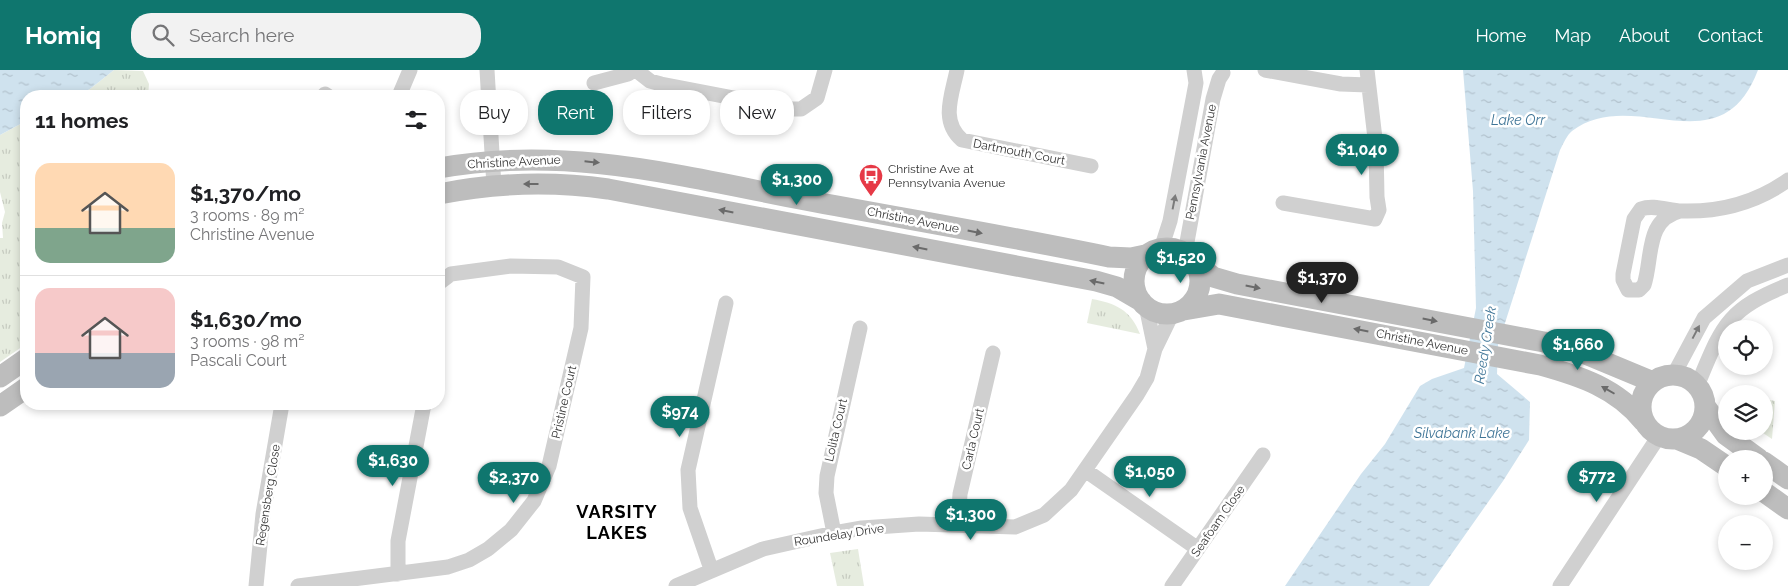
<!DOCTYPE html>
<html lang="en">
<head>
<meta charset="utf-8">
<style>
	body { margin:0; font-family:Raleway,sans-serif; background:#f2f2f2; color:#202124; height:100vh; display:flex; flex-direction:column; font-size:19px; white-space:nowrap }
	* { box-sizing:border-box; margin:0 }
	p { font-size:16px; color:#757577 }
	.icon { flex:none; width:28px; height:28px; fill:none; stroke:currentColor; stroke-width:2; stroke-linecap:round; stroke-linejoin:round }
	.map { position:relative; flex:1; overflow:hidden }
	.sheet { position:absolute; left:20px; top:20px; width:425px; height:320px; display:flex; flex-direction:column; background:#fff; border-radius:20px; box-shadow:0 2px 8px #0003 }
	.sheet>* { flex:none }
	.hud { position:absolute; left:460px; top:20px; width:475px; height:45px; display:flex; gap:10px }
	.buttons { position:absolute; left:1718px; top:250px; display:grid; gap:10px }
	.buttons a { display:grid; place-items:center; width:55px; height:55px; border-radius:50%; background:#fff; box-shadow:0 2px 8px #0003; font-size:25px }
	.price { position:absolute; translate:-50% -42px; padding:0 11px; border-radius:18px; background:#0f766e; color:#fff; font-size:16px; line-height:32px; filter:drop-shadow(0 1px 2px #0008) }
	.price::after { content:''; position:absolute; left:50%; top:30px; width:15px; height:11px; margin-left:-8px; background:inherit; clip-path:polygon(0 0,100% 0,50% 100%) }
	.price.selected { background:#222; color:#fff }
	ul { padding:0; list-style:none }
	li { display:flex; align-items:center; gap:15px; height:125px; padding:0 15px }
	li+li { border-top:1px solid #e0e0e0 }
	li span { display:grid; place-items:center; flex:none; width:140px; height:100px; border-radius:15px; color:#555 }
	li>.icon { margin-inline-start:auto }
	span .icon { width:60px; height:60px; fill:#fffc; stroke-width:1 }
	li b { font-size:21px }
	h2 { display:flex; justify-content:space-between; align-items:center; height:60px; padding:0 15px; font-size:21px }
	.tag { padding:0 18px; border-radius:20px; background:#fff; box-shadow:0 2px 8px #0003; font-size:18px; line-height:45px }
	.tag.selected { background:#0f766e; color:#fff }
	header { display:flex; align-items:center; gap:30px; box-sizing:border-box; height:70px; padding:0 25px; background:#0f766e; color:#fff }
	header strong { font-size:24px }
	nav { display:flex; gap:28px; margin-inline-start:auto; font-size:18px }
	.search { width:350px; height:45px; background:#f2f2f2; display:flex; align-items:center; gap:12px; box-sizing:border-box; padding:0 18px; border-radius:20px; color:#757577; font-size:19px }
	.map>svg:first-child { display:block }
	.grass { fill:url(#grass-tufts) }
	.water { fill:url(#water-ripples) }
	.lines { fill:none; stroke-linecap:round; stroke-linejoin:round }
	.minor { stroke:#d0d0d0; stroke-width:15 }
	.secondary { stroke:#bdbdbd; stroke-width:21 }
	.oneway { fill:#6a6a6a }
	.oneway2 { fill:#7a7a7a }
	.labels { text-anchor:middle; stroke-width:5; stroke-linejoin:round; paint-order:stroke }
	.street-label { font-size:12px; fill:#333; stroke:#fff }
	.poi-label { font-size:12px; fill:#333; stroke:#fff; text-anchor:start }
	.water-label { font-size:14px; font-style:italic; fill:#3f7597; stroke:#fff }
	.district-label { font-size:18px; font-weight:bold; letter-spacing:1px; fill:#000; stroke:#fff }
</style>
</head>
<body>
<header>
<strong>Homiq</strong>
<div class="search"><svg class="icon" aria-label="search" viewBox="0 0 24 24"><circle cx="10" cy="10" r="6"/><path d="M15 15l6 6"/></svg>Search here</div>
<nav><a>Home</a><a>Map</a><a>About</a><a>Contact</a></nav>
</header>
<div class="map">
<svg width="1788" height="516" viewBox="0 0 1788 516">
	<defs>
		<pattern id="grass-tufts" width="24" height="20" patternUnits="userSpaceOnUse" patternTransform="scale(1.25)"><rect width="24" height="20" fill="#e6ecdf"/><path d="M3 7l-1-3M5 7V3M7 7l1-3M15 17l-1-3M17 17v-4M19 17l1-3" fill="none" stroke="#c6cbc0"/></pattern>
		<pattern id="water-ripples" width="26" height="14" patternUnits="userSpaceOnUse" patternTransform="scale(1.25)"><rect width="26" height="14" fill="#cfe2ee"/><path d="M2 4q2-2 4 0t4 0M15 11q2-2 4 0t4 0" fill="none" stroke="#b2c2cd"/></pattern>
	</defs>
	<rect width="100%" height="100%" fill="#fff"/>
	<path class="grass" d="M114 0 143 1 149 14 148 26H76L90 19Z
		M26 51V274L0 292V168H3L2 153 5 142 0 122V65Z
		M1092 229C1115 233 1131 240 1140 264L1087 253Z
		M1764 329 1775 331 1772 369 1760 361H1764Z
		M858 479 864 516H837L830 483Z"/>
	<path class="water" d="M0 0H114L90 19 76 26H26V51L0 65Z
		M1463 0H1758C1720 100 1634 14 1572 61 1567 65 1563 74 1560 80L1498 275 1497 304 1530 332 1529 370 1503 411 1429 516H1285L1361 404 1385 374 1420 316 1432 309 1464 298 1476 238 1473 121Z"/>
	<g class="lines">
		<path class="minor" d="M487 0 494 116
			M636 0 650 11 661 14 791 39H801L817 28 825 0
			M957 0C952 25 940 51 962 70L1091 96
			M1265 0 1341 14 1368 15
			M594 13 628 4 634 0
			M325 24 328 26
			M399 26 410 0
			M1283 133 1375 149 1379 140 1377 127 1376 77 1367 0
			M1680 141C1645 150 1653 187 1644 215L1639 220H1628L1623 210V204L1634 149 1641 139C1654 134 1669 141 1682 141 1720 142 1757 132 1788 110
			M1161 179 1170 151 1194 24 1196 13 1194 0
			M1185 183 1213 29 1219 9 1223 3
			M1146 236 1155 279
			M1673 306 1704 248 1747 211 1788 195
			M1697 316C1722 257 1725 240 1788 215
			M1085 400 1198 479
			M958 455 960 424 993 283
			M834 463 826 423 827 406 860 258
			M711 499 690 438 688 400 726 233
			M398 504V471L424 334
			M256 516 263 444 282 334
			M298 516 448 497 469 490 488 479 511 460 534 431 549 396 581 258 583 207 558 197 511 196 451 204 439 213
			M676 516 763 479 834 463 862 458 919 454 1015 457 1044 445 1071 420 1137 325 1147 308 1155 279 1172 244
			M1172 516 1263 385
			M1560 516 1659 366"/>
		<path class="secondary" d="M439 98C565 75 681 106 805 130 906 149 1008 166 1109 187L1131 188 1150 184
			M439 124C494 113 551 111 608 119L1096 211 1117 217 1141 231
			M1134 211a33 33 0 1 1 66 0a33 33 0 1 1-66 0Z
			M1193 191 1213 207 1237 214 1544 272 1576 280 1653 312
			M1184 240 1219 234 1540 295C1580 306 1617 318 1644 352
			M1641 337a32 32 0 1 1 64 0a32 32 0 1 1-64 0Z
			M0 307 26 289
			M0 336 26 318
			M1705 336 1726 365 1759 389
			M1677 369 1701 379 1726 396
			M1764 392 1788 409
			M1764 422 1788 439"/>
	</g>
	<defs><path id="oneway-solid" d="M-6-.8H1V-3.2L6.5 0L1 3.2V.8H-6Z" transform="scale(1.25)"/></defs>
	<g class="oneway">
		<use href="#oneway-solid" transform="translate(592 92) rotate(6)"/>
		<use href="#oneway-solid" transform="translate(531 114) rotate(180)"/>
		<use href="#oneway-solid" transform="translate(726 141) rotate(-169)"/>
		<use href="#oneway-solid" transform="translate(975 162) rotate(11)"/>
		<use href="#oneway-solid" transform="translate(920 178) rotate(-169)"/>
		<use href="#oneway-solid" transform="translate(1097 212) rotate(-168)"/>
		<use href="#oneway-solid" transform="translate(1253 217) rotate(11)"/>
		<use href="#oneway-solid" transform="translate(1430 250) rotate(11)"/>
		<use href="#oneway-solid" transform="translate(1361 260) rotate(-169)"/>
		<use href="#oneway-solid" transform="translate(1608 320) rotate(-150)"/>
	</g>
	<g class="oneway2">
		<use href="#oneway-solid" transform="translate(1174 132) rotate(-79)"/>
		<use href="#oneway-solid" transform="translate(1696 262) rotate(-62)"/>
	</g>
	<defs>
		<symbol id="bus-pin" viewBox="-11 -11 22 30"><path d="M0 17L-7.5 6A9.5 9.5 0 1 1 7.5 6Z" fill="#e63946" stroke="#fff"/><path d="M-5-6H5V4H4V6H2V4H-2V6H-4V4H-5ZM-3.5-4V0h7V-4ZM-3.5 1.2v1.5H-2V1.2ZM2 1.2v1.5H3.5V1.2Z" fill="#fff"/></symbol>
	</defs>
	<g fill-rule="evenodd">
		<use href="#bus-pin" x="857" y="92" width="28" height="38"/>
	</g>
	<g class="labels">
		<g class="street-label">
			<text transform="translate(1019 82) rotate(11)" y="4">Dartmouth Court</text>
			<text transform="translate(514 92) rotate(-3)" y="4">Christine Avenue</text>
			<text transform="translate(1201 92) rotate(-79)" y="4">Pennsylvania Avenue</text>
			<text transform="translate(913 150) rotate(11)" y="4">Christine Avenue</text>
			<text transform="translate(1422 272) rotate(11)" y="4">Christine Avenue</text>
			<text transform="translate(564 332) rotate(-77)" y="4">Pristine Court</text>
			<text transform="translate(836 360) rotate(-77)" y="4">Lolita Court</text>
			<text transform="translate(973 369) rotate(-77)" y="4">Carla Court</text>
			<text transform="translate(268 425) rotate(-81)" y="4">Regensberg Close</text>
			<text transform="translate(1218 451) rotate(-55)" y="4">Seafoam Close</text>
			<text transform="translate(839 465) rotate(-9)" y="4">Roundelay Drive</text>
		</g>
		<g class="poi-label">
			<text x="888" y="103">Christine Ave at<tspan x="888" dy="14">Pennsylvania Avenue</tspan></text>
		</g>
		<g class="water-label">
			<text x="1518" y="55">Lake Orr</text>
			<text transform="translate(1485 275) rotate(-81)" y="5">Reedy Creek</text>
			<text x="1462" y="368">Silvabank Lake</text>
		</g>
		<g class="district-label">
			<text x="617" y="448">VARSITY<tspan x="617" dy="21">LAKES</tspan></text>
		</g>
	</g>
</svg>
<div class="buttons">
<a><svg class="icon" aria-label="locate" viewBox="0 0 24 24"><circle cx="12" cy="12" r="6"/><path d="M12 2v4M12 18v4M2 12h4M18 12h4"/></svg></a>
<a><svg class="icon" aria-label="layers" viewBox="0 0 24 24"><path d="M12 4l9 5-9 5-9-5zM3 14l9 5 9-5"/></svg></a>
<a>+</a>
<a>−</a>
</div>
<b class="price" style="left:1362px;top:106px">$1,040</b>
<b class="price" style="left:797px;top:136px">$1,300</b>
<b class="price" style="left:1181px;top:214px">$1,520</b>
<b class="price selected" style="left:1322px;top:234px">$1,370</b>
<b class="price" style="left:1578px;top:301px">$1,660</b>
<b class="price" style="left:680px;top:368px">$974</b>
<b class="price" style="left:393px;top:417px">$1,630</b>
<b class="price" style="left:1150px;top:428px">$1,050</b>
<b class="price" style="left:1597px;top:433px">$772</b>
<b class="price" style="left:514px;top:434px">$2,370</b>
<b class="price" style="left:971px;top:471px">$1,300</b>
<div class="hud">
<a class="tag">Buy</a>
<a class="tag selected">Rent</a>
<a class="tag">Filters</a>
<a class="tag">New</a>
</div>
<section class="sheet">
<h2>11 homes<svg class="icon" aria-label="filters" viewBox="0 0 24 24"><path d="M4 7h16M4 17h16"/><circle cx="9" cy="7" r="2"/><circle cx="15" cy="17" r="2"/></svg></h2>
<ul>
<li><span style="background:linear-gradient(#ffd9b3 65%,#7fa58c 0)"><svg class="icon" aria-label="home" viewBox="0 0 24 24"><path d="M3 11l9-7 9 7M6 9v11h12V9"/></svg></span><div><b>$1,370/mo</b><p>3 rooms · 89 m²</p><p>Christine Avenue</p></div></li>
<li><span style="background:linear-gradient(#f6c9c9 65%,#9aa5b1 0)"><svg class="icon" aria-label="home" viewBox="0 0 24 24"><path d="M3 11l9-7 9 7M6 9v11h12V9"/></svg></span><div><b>$1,630/mo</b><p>3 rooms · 98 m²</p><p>Pascali Court</p></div></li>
</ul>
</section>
</div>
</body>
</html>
